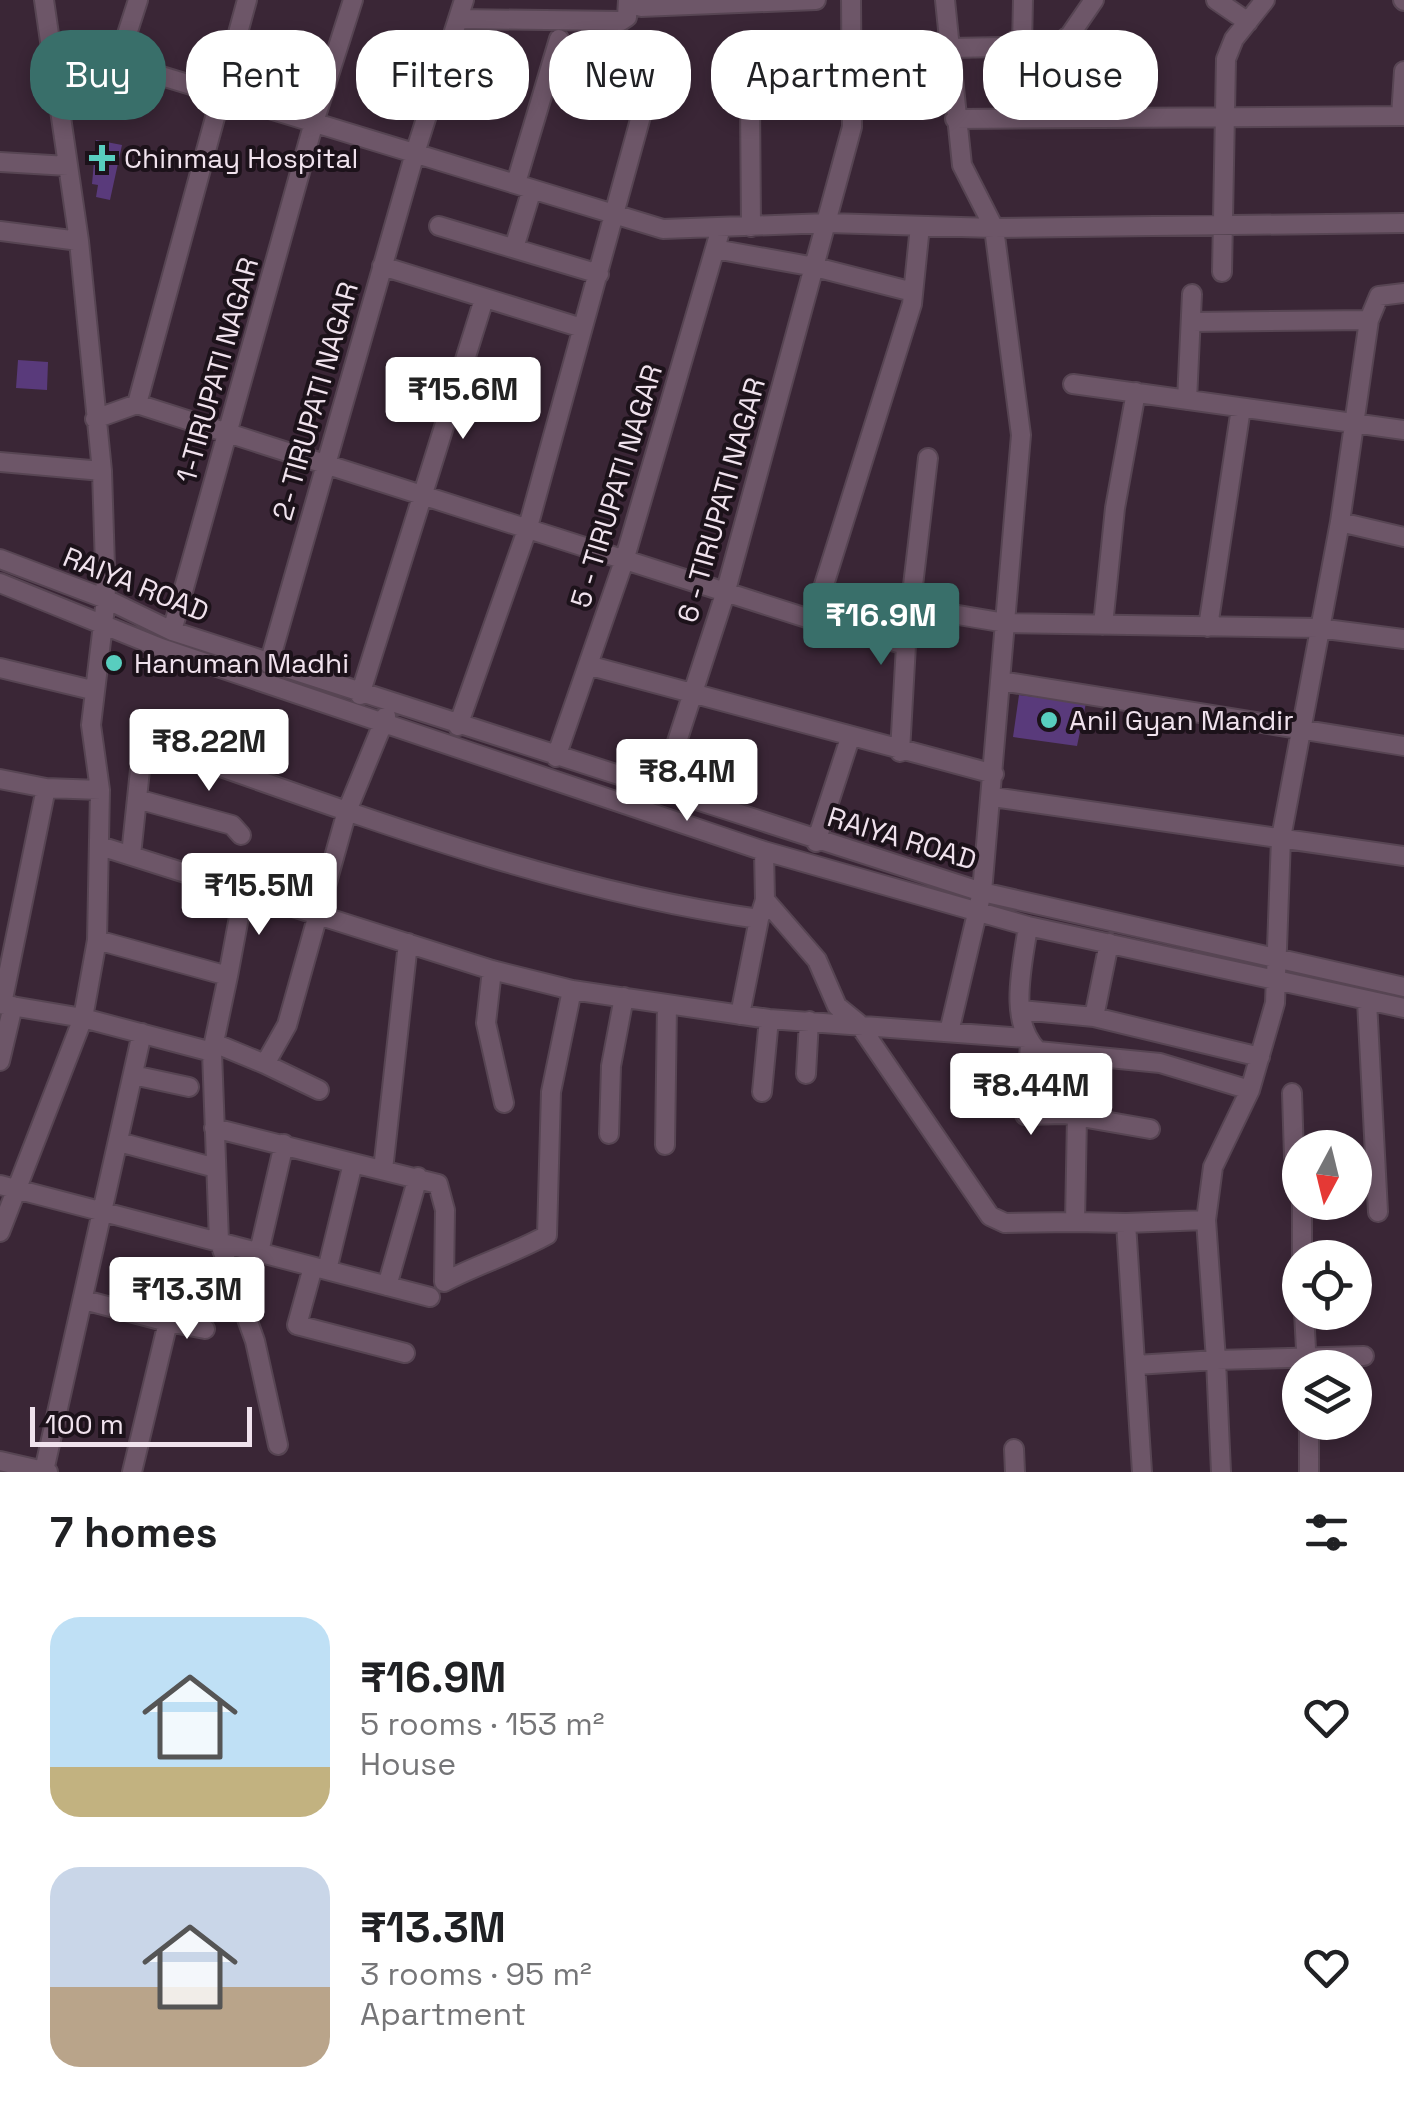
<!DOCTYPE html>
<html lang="en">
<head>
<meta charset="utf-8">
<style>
	body { margin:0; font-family:"Space Grotesk",sans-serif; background:#f2f2f2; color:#202124; height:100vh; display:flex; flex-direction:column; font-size:38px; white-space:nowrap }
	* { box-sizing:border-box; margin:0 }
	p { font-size:32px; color:#757577 }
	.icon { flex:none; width:55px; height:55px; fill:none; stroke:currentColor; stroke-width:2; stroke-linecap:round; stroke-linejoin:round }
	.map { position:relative; height:1472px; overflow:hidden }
	.side { display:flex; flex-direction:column; background:#fff; flex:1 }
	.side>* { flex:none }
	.top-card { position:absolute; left:30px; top:30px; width:1345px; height:90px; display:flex; gap:20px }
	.needle { width:65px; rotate:187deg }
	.fabs { position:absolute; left:1282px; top:1130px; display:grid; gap:20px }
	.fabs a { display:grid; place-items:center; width:90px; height:90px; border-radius:50%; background:#fff; box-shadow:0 5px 15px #0003; font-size:50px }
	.scale { position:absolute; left:30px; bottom:25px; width:222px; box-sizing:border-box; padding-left:10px; border:5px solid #f0e2ed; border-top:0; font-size:28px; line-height:35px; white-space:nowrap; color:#f0e2ed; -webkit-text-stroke:8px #1c121a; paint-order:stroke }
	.price { position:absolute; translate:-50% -85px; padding:0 22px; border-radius:10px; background:#fff; color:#222; font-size:32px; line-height:65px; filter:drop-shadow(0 2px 5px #0008) }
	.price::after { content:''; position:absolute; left:50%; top:60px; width:30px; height:22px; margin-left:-15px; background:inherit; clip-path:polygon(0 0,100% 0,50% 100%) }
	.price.current { background:#396f6a; color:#fff }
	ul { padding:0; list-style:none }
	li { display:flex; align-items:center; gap:30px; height:250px; padding:0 50px }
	li span { display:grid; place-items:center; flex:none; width:280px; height:200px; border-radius:30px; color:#555 }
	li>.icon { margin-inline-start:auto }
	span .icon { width:120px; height:120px; fill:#fffc; stroke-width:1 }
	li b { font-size:42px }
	h2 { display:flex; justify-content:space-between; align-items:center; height:120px; padding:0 50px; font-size:42px }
	.tag { padding:0 35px; border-radius:40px; background:#fff; box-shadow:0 5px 15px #0003; font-size:35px; line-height:90px }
	.tag.current { background:#396f6a; color:#fff }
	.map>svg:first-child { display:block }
	.building { fill:#593a7b }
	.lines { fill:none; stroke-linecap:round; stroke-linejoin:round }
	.minor-casing { stroke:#574553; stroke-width:22 }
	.minor { stroke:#6d5668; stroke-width:18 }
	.poi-dot { fill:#58cebf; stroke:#1c121a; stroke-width:4 }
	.labels { text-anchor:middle; stroke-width:8; stroke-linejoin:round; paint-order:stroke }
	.poi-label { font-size:28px; fill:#f0e2ed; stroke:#1c121a; text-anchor:start }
	.street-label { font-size:28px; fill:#f0e2ed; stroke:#1c121a }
</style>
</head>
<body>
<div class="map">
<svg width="1404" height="1472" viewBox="0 0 1404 1472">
	<rect width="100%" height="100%" fill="#3a2636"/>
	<path class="building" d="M96 140 122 145 110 200 96 197 98 185 92 184Z
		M18 360 48 362 47 390 16 388Z
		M1019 695 1086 703 1077 746 1013 737Z"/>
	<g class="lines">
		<defs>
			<path id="minor" d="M945 0 962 165 994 228 1021 435 982 892 949 1032
				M1216 0 1248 22
				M1403 0 1404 1
				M641 7 816 0
				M458 19 621 21 627 17 628 0
				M50 42 663 229 828 223 994 228 1404 223
				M1022 46 1023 0
				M949 48 1055 46 1070 35 1094 0
				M118 62 138 0
				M1401 116 1404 71
				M955 119 1404 116
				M0 162 68 166
				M516 183 559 39
				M439 226 599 274
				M751 227 750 101 852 100
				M0 231 79 241
				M514 248 532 189
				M715 249 815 267 913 292
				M382 266 582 328
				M1222 272 1226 59 1234 39 1265 0
				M1192 322 1369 320
				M1073 384 1404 430
				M1187 400 1192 294
				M137 404 247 0
				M95 419 137 404 813 620 912 304 920 226
				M0 462 102 471
				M1340 522 1404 537
				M0 559 106 599 172 631 982 892 1404 987
				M0 583 161 648 764 851 1028 926 1404 1008
				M911 607 1006 623 1318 628 1404 639
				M813 620 906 645 900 752
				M1103 625 1115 508 1136 392
				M1208 627 1241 408
				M172 631 314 122 353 0
				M906 645 928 458
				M269 664 415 153 464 0
				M591 666 994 774
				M0 668 92 690
				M1001 681 1404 746
				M360 695 484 299
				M458 726 528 527 652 76
				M556 757 624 561 721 228
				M0 779 46 788
				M661 791 725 594 852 127 851 0
				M993 797 1404 856
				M137 799 232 825 241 835
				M816 842 850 738
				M100 846 492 970 572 990 769 1019 1026 1038
				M764 851 765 900 817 960 837 1006 858 1023 990 1216 1005 1223 1075 1222
				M131 855 142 751 161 746C356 814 554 890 759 919L765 900
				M1028 926C1023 963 1007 1022 1038 1051L1160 1063 1250 1090
				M97 940 228 976 212 1052
				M492 970 486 1023 504 1103
				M228 976 244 890
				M1367 1001 1378 1212
				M0 1004 83 1018 212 1052 219 1241 255 1341 278 1445
				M2 1004 46 788 100 790
				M1021 1010 1094 1017 1260 1057
				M740 1015 759 919
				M1094 1017 1109 943
				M214 1043 265 1064 287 1025 347 811 386 716
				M1030 1044 1025 1115 1064 1114 1150 1129
				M0 1061 13 1006
				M265 1064 319 1090
				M806 1074 809 1021
				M133 1075 189 1087
				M762 1092 769 1019
				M1292 1093 1294 1157 1300 1176
				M1077 1116 1075 1222 1126 1223
				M214 1128 353 1163
				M609 1134 611 1066 624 997
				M119 1142 216 1168
				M665 1145 667 1005
				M383 1170 408 943
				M0 1185 430 1297
				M0 1232 83 1018 97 940 100 790 91 725 106 599 102 471 79 241 44 0
				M259 1252 284 1144
				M1302 1258V1202
				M313 1267 297 1325 405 1353
				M327 1270 353 1163 438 1184 445 1210 444 1282C478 1264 513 1254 547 1235L551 1092 572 990
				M387 1286 418 1177
				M84 1300 168 1322 132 1472
				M1304 1312 1307 1368
				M168 1322 205 1329
				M1364 1356 1216 1360 1206 1220 1213 1167 1250 1090 1275 1003 1281 838 1340 522 1369 320 1379 296 1404 293
				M1136 1365 1216 1360 1221 1472
				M1309 1422V1472
				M1014 1449 1015 1472
				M0 1461 44 1471
				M48 1472 44 1471 142 1033
				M1142 1472 1126 1223 1206 1220"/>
		</defs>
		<use href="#minor" class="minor-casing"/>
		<use href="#minor" class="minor"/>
	</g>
	<g class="poi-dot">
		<path d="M97 143h10v10h10v10h-10v10h-10v-10h-10v-10h10z"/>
		<circle cx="114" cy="663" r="10"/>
		<circle cx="1049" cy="720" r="10"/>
	</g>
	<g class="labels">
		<g class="poi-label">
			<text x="124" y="168">Chinmay Hospital</text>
			<text x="134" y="673">Hanuman Madhi</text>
			<text x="1069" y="730">Anil Gyan Mandir</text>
		</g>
		<g class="street-label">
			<text transform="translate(217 370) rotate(-74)" y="10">1-TIRUPATI NAGAR</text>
			<text transform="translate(315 401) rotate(-74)" y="10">2- TIRUPATI NAGAR</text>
			<text transform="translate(616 486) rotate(-73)" y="10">5 - TIRUPATI NAGAR</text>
			<text transform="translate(721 500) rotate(-74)" y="10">6 - TIRUPATI NAGAR</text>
			<text transform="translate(136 584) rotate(22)" y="10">RAIYA ROAD</text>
			<text transform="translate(902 838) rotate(17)" y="10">RAIYA ROAD</text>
		</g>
	</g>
</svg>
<div class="fabs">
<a><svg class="needle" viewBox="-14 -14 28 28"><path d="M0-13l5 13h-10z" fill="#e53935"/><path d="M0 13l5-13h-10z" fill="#757577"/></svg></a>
<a><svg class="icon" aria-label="locate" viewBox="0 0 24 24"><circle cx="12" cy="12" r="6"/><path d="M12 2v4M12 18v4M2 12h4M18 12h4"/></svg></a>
<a><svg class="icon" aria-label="layers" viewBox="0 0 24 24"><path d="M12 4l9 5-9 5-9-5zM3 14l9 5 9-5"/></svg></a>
</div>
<div class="scale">100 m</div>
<b class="price" style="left:463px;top:442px">₹15.6M</b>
<b class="price current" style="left:881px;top:668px">₹16.9M</b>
<b class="price" style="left:209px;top:794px">₹8.22M</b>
<b class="price" style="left:687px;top:824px">₹8.4M</b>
<b class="price" style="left:259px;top:938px">₹15.5M</b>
<b class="price" style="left:1031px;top:1138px">₹8.44M</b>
<b class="price" style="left:187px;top:1342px">₹13.3M</b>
<div class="top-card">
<a class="tag current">Buy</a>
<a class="tag">Rent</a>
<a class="tag">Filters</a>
<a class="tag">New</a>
<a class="tag">Apartment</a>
<a class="tag">House</a>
</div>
</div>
<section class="side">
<h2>7 homes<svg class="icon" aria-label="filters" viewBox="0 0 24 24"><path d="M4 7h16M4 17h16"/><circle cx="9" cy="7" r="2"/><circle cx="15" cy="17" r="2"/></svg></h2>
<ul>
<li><span style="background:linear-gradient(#bfe0f5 75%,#c2b280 0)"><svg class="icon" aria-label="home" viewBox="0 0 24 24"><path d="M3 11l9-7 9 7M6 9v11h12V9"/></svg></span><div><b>₹16.9M</b><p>5 rooms · 153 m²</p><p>House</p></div><svg class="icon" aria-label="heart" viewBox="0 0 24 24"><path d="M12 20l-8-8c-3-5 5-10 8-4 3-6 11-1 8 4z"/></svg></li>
<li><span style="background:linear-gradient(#c9d6e8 60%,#b9a48a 0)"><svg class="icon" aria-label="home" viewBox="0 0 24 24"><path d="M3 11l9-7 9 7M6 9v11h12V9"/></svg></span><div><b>₹13.3M</b><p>3 rooms · 95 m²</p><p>Apartment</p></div><svg class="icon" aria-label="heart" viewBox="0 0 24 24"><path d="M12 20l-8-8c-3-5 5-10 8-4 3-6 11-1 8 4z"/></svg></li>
</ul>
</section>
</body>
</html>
